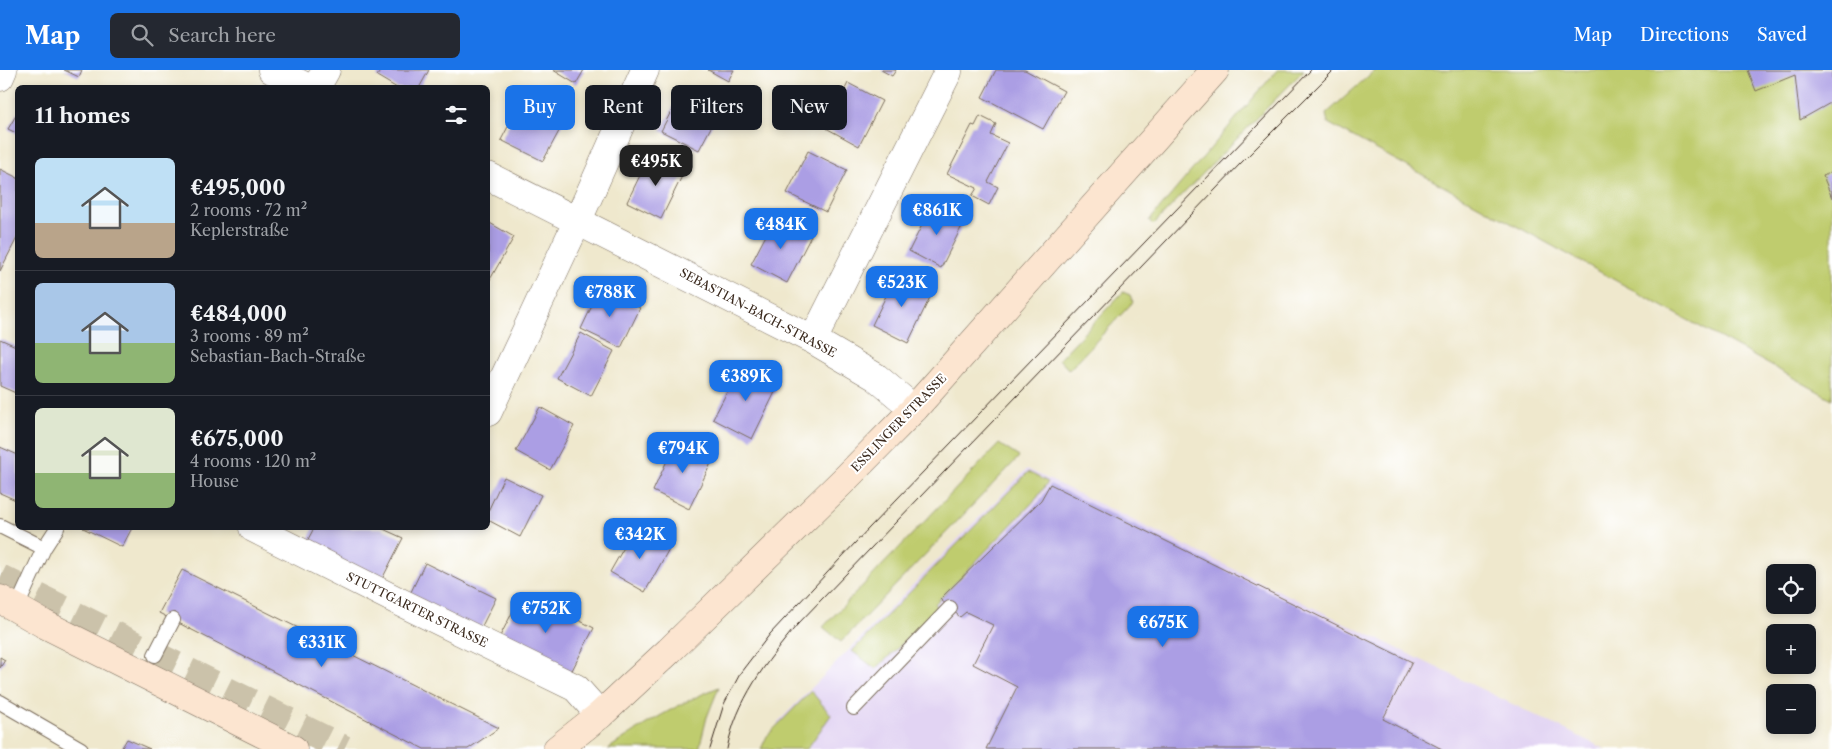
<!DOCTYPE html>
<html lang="en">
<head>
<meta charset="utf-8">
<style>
	body { margin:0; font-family:"Libre Caslon Text",serif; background:#242831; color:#f1f3f6; height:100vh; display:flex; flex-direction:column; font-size:19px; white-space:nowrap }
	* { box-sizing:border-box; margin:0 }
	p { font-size:16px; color:#9ea1a6 }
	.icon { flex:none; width:28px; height:28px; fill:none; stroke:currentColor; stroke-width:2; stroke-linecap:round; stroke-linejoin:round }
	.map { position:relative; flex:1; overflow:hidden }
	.drawer { position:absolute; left:15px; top:15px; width:475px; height:445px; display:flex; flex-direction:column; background:#171b24; border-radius:8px; box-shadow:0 2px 8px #0003 }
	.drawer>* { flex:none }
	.banner { position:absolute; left:505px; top:15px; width:475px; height:45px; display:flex; gap:10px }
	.buttons { position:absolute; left:1766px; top:494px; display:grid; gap:10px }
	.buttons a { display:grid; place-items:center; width:50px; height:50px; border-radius:8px; background:#171b24; box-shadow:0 2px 8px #0003; font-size:25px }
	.price { position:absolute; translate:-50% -42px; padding:0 11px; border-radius:10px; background:#1a73e8; color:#fff; font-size:16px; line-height:32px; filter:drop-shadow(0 1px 2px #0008) }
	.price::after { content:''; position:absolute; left:50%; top:30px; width:15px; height:11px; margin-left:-8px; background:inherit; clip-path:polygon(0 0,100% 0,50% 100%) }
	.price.active { background:#222; color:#fff }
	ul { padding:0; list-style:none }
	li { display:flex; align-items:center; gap:15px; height:125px; padding:0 20px }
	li+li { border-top:1px solid #363941 }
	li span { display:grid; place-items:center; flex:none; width:140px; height:100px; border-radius:8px; color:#555 }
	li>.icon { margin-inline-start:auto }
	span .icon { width:60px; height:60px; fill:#fffc; stroke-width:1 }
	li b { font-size:21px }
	h2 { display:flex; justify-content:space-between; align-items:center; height:60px; padding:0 20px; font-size:21px }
	.pill { padding:0 18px; border-radius:8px; background:#171b24; box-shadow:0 2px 8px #0003; font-size:18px; line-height:45px }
	.pill.active { background:#1a73e8; color:#fff }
	header { display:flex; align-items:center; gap:30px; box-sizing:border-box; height:70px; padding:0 25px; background:#1a73e8; color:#fff }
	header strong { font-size:24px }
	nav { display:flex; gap:28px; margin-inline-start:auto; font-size:18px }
	.search { width:350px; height:45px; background:#242831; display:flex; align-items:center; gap:12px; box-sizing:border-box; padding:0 18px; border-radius:8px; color:#9ea1a6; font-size:19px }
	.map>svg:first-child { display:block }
	.built { fill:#e2d4f3 }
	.green { fill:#bfcc6e; stroke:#7d7b46 }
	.building { fill:#ab9ee4 }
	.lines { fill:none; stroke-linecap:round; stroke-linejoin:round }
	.secondary-tunnel { stroke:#cbc2aa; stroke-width:28; stroke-dasharray:28 14; stroke-linecap:butt }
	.lane-casing { stroke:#7a6c5b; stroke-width:16 }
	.street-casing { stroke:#7a6c5b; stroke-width:29 }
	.secondary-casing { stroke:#7a6c5b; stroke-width:29 }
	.lane { stroke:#fff; stroke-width:14 }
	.street { stroke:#fff; stroke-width:28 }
	.secondary { stroke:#fce5d0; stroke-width:28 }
	.tram { stroke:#3b2a1e; stroke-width:1 }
	.labels { text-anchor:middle; stroke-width:4; stroke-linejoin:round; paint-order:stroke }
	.street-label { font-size:12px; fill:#3b2a1e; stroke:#fff }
</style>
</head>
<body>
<header>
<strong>Map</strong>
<div class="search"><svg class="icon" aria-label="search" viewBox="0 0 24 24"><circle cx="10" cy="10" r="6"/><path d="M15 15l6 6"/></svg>Search here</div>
<nav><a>Map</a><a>Directions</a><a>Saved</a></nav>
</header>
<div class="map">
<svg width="1832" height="679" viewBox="0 0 1832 679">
	<rect width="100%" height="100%" fill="#fff"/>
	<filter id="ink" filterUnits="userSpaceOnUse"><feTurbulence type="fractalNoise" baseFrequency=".02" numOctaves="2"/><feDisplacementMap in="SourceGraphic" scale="10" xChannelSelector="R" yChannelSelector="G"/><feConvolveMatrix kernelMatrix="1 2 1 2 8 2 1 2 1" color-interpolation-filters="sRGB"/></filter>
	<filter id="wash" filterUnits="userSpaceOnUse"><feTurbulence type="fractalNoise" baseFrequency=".0096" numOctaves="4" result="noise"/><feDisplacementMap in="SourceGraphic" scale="20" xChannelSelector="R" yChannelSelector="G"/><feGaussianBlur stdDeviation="1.12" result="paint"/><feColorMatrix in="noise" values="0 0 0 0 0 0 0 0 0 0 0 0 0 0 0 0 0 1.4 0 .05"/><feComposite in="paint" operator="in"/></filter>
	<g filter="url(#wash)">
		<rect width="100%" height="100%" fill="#efe8cd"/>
		<path class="built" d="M1027 399 1605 679H764L779 651Z"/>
		<path class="green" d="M1277 0H1304L1153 155 1149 151Z
			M1375 0H1832V329L1328 53 1326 44Z
			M1123 222 1130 225 1133 232 1069 300 1059 289Z
			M999 374 1019 387 841 572 823 557Z
			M1028 402 1048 412 1037 428 935 534 937 540 876 599 852 581Z
			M719 617 707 647 699 679H608C643 655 679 633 719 617Z
			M811 621 831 645 807 679H761L767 666Z"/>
		<g id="blocks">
			<path class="building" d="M64 0H82L79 7Z
				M381 0H429L419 18H397L377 6Z
				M553 0H584L576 14Z
				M708 0H734L728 11Z
				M881 0H896L892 6Z
				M996 0H1025L1064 21 1043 59 982 27Z
				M1748 0H1832V32L1800 50 1795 5 1756 21Z
				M848 13 882 31 859 76 826 58Z
				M529 17 571 39 543 91 501 70Z
				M681 22 719 42 699 80 661 61Z
				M18 42V64L8 59Z
				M980 46 996 54 991 65 1008 73 988 112 998 117 989 135 972 126 977 118 947 104 972 55 975 56Z
				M808 81 847 100 826 142 787 123Z
				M650 85 684 102 661 149 627 132Z
				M0 99 18 108V166L0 201Z
				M1832 102V128L1823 106Z
				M932 135 964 152 941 198 909 181Z
				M775 148 811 166 787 213 751 194Z
				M488 152 514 167 488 213Z
				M897 203 933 221 908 273 872 255Z
				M600 219 640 238 621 278 581 259Z
				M581 263 614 281 591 326 557 308Z
				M0 269 18 277V324L0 316Z
				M741 295 779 314 752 369 713 349Z
				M540 337 574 356 550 400 516 381Z
				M677 369 714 387 689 439 653 421Z
				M0 377 18 385V431L0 423Z
				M504 407 541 425 520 467 488 450V441Z
				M1050 414 1412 592 1383 649 1442 679H986L1017 617 973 594 993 555 966 542 960 547 940 529 1041 430Z
				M83 458H132L122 477Z
				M314 458H381L403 468 380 513 305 475Z
				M635 458 670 477 645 522 610 502Z
				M425 493 496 528 479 562 408 528Z
				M182 500 499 658 468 679H424L159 543Z
				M523 522 594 558 569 606 498 570Z
				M0 587 5 590 0 598Z
				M127 669 150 679H121Z"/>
		</g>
	</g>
	<g filter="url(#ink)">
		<use href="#blocks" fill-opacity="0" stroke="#7a6c5b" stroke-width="1"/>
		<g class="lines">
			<path class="secondary-tunnel" d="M0 508 344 679"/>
			<defs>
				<path id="lane" d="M0 456 44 478
					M17 537 44 478 57 458
					M155 585 173 550
					M0 632 81 679
					M854 638 950 538"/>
				<path id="street" d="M272 0 309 18
					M0 7 3 0
					M316 18 326 0
					M488 106 813 270 876 307 914 339
					M813 270 948 2
					M488 342 578 150 645 0
					M253 458 396 530 576 618 600 645"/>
				<path id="secondary" d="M0 529 44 554 293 679
					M557 679 600 645 669 581 845 409 914 339 1215 0"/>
			</defs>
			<use href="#lane" class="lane-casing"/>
			<use href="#street" class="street-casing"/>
			<use href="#secondary" class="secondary-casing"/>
			<use href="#lane" class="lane"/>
			<use href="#street" class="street"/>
			<use href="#secondary" class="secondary"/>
			<path class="tram" d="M710 679 724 634 741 602 770 564 869 458 1311 0
				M727 679C736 631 766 592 797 555L1240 94 1334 0"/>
		</g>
	</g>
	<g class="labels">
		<g class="street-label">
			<text transform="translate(758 243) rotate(28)" y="4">SEBASTIAN-BACH-STRASSE</text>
			<text transform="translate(899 353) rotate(-46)" y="4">ESSLINGER STRASSE</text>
			<text transform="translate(417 540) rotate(26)" y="4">STUTTGARTER STRASSE</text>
		</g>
	</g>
</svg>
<div class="buttons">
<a><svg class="icon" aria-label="locate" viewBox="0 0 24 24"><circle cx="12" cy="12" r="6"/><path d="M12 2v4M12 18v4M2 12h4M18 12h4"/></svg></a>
<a>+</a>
<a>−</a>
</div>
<b class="price active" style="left:656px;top:117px">€495K</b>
<b class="price" style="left:937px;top:166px">€861K</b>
<b class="price" style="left:781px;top:180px">€484K</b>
<b class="price" style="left:902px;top:238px">€523K</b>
<b class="price" style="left:610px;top:248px">€788K</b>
<b class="price" style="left:746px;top:332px">€389K</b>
<b class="price" style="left:683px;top:404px">€794K</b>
<b class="price" style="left:640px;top:490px">€342K</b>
<b class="price" style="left:546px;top:564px">€752K</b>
<b class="price" style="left:1163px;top:578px">€675K</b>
<b class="price" style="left:322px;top:598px">€331K</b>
<div class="banner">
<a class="pill active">Buy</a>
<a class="pill">Rent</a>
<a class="pill">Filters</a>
<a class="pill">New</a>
</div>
<section class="drawer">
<h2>11 homes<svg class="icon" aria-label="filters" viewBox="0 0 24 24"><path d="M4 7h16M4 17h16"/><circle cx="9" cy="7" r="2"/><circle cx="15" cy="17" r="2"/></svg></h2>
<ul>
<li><span style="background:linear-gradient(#bfe0f5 65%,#b9a48a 0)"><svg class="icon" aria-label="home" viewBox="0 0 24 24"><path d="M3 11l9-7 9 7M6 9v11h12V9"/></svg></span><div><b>€495,000</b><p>2 rooms · 72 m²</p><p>Keplerstraße</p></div></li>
<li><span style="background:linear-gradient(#a9c7e8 60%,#8fb573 0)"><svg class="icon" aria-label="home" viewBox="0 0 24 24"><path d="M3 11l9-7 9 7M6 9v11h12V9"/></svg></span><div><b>€484,000</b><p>3 rooms · 89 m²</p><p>Sebastian-Bach-Straße</p></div></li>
<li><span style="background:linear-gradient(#dfe7d0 65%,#8fb573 0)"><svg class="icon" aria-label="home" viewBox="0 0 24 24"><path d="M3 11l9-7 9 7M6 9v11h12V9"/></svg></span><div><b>€675,000</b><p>4 rooms · 120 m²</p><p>House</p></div></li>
</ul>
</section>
</div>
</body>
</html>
